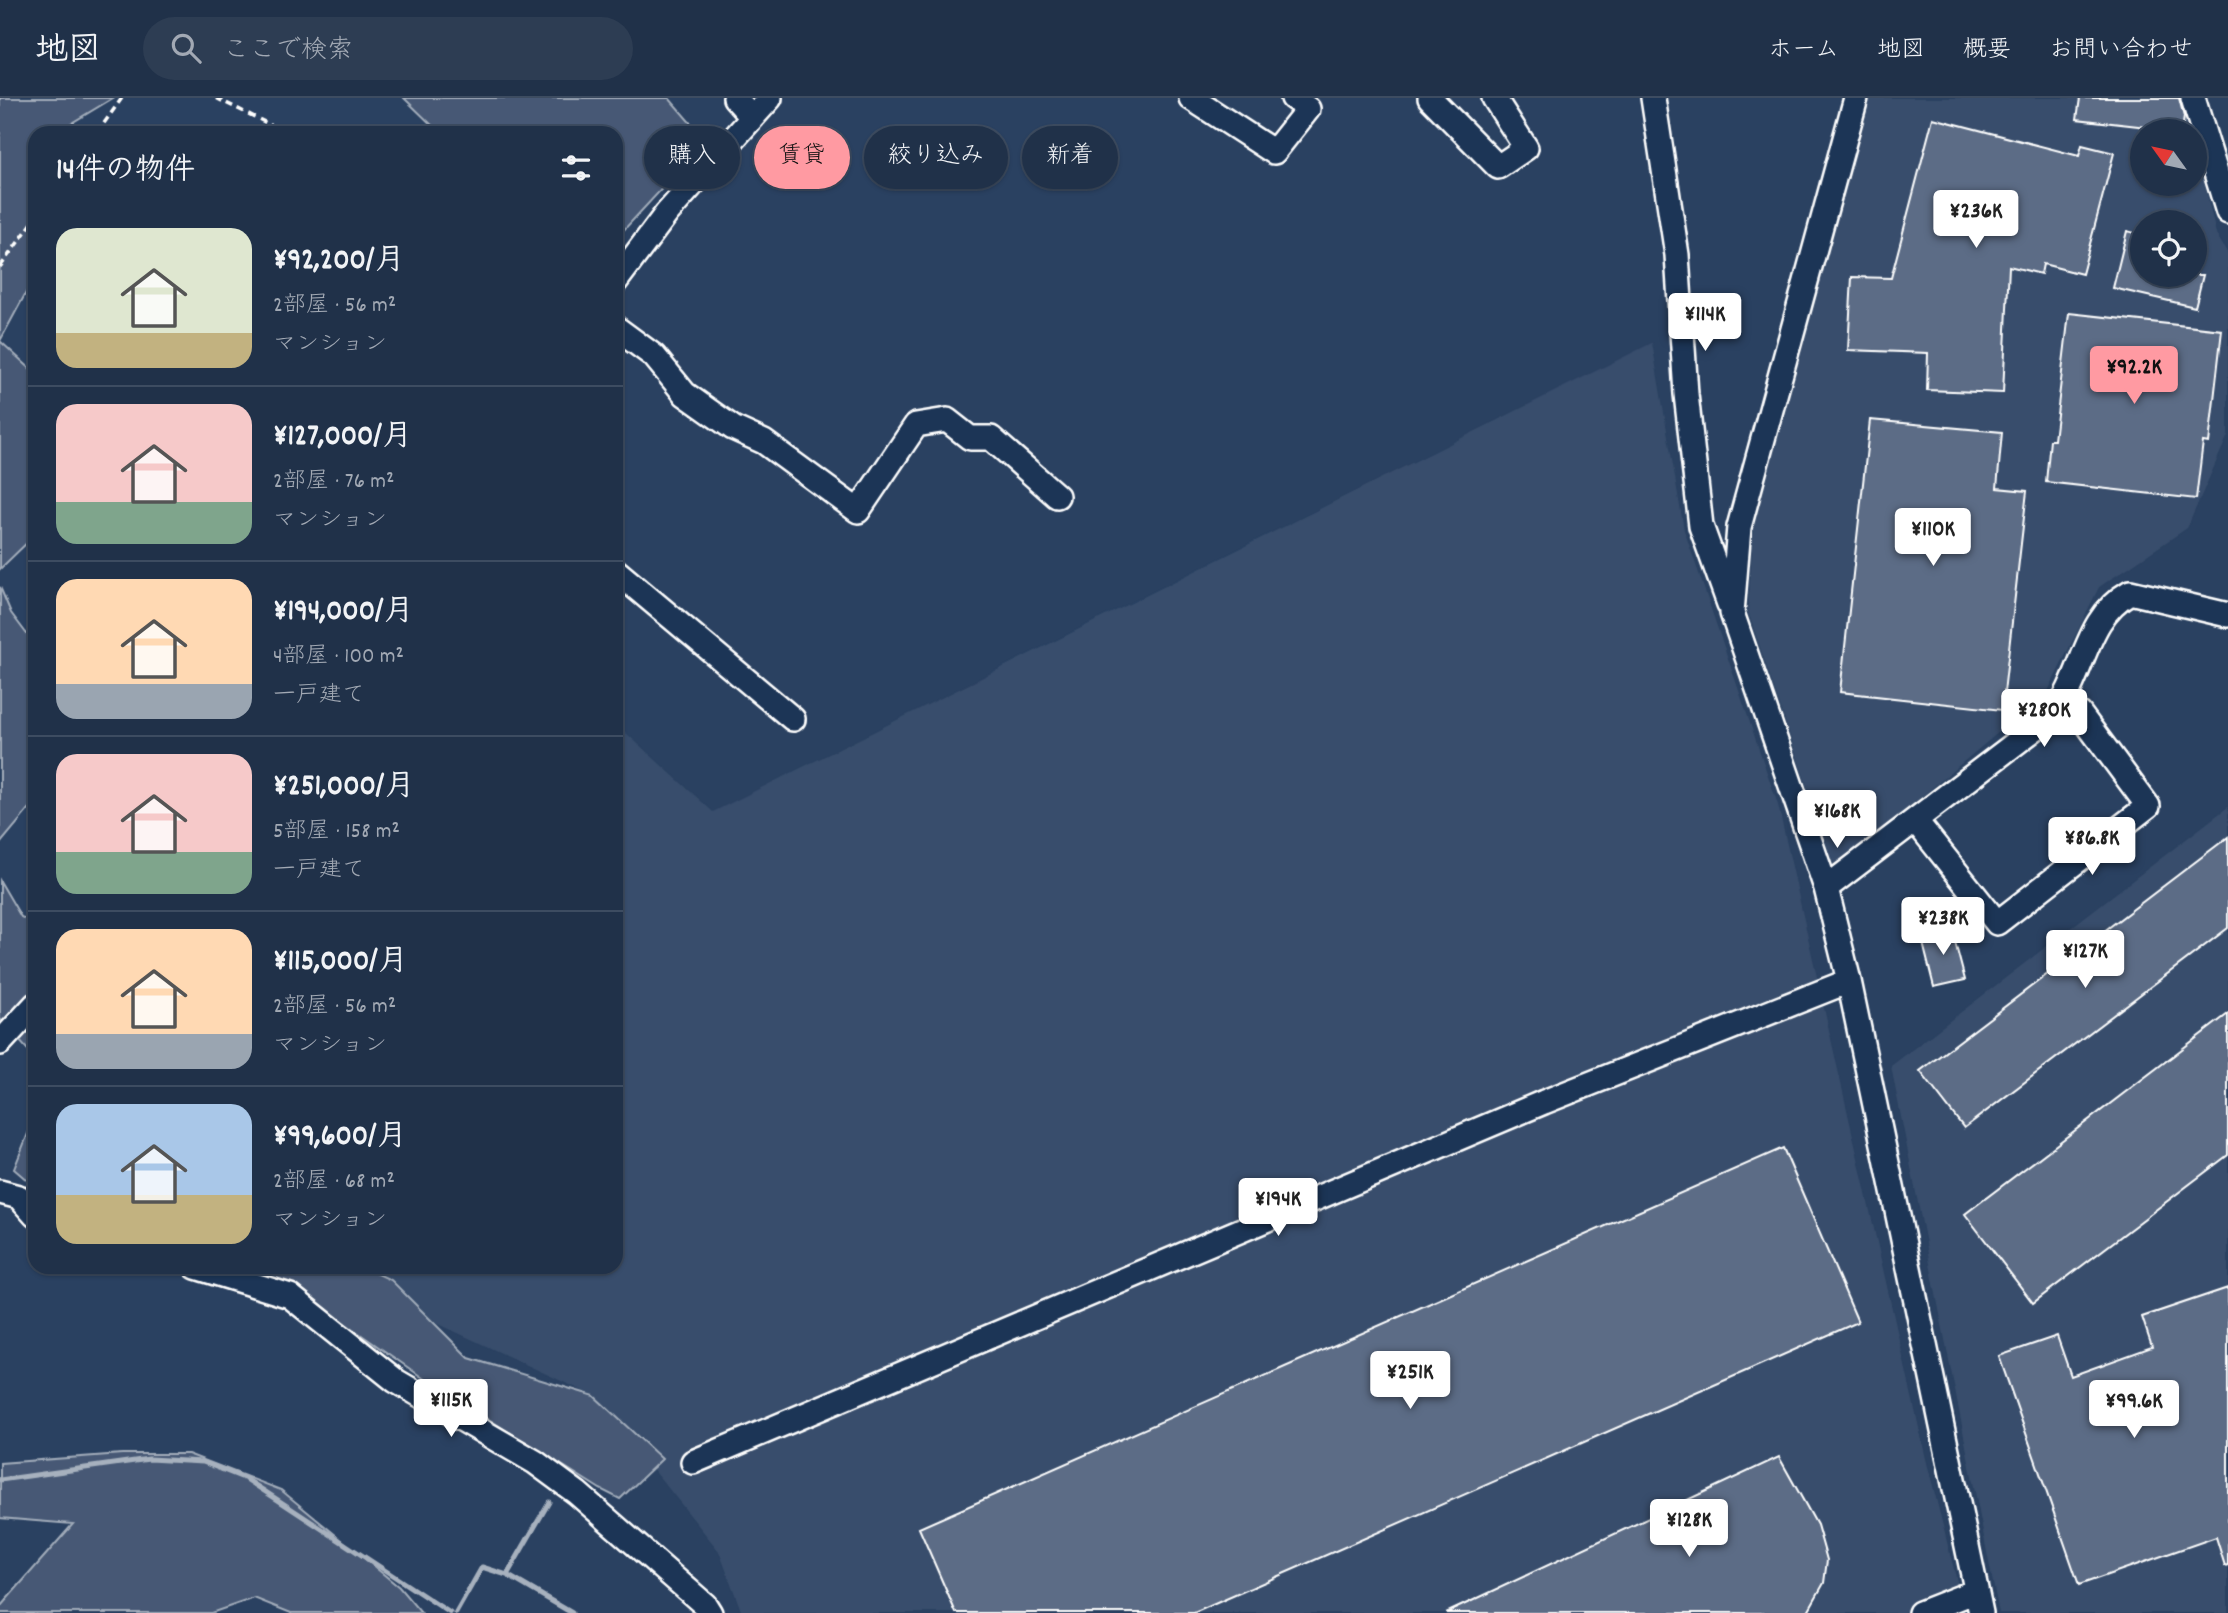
<!DOCTYPE html>
<html lang="ja">
<head>
<meta charset="utf-8">
<style>
	body { margin:0; font-family:Dekko,"Klee One",sans-serif; background:#2d3d53; color:#f1f3f6; height:100vh; display:flex; flex-direction:column; font-size:26px; white-space:nowrap }
	* { box-sizing:border-box; margin:0 }
	p { font-size:23px; color:#a2a9b4 }
	.icon { flex:none; width:38px; height:38px; fill:none; stroke:currentColor; stroke-width:2; stroke-linecap:round; stroke-linejoin:round }
	.map { position:relative; flex:1; overflow:hidden }
	.side { position:absolute; left:28px; top:28px; width:595px; height:1148px; display:flex; flex-direction:column; background:#203149; border-radius:21px; box-shadow:0 2px 5px #0004,0 0 0 2px #3d4c61 }
	.side>* { flex:none }
	.guide { position:absolute; left:644px; top:28px; width:665px; height:63px; display:flex; gap:14px }
	.needle { width:46px; rotate:303deg }
	.tools { position:absolute; left:2130px; top:21px; display:grid; gap:14px }
	.tools a { display:grid; place-items:center; width:77px; height:77px; border-radius:50%; background:#203149; box-shadow:0 2px 5px #0004,0 0 0 2px #3d4c61; font-size:35px }
	.price { position:absolute; translate:-50% -60px; padding:0 16px; border-radius:7px; background:#fff; color:#222; font-size:23px; line-height:46px; filter:drop-shadow(0 2px 4px #0008) }
	.price::after { content:''; position:absolute; left:50%; top:42px; width:21px; height:16px; margin-left:-10px; background:inherit; clip-path:polygon(0 0,100% 0,50% 100%) }
	.price.selected { background:#ff9aa2; color:#111 }
	ul { padding:0; list-style:none }
	li { display:flex; align-items:center; gap:21px; height:175px; padding:0 28px }
	li+li { border-top:2px solid #3d4c61 }
	li span { display:grid; place-items:center; flex:none; width:196px; height:140px; border-radius:21px; color:#555 }
	li>.icon { margin-inline-start:auto }
	span .icon { width:84px; height:84px; fill:#fffc; stroke-width:1 }
	li b { font-size:30px }
	h2 { display:flex; justify-content:space-between; align-items:center; height:84px; padding:0 28px; font-size:30px }
	.chip { padding:0 24px; border-radius:32px; background:#203149; box-shadow:0 2px 5px #0004,0 0 0 2px #3d4c61; font-size:24px; line-height:63px }
	.chip.selected { background:#ff9aa2; color:#111 }
	header { display:flex; align-items:center; gap:42px; box-sizing:border-box; height:98px; padding:0 35px; background:#203149; border-bottom:2px solid #3d4c61 }
	header strong { font-size:33px }
	nav { display:flex; gap:38px; margin-inline-start:auto; font-size:24px }
	.search { width:490px; height:63px; background:#2d3d53; display:flex; align-items:center; gap:18px; box-sizing:border-box; padding:0 24px; border-radius:38px; color:#a2a9b4; font-size:26px }
	.map>svg:first-child { display:block }
	.built { fill:#394e6c; fill-rule:evenodd }
	.green { fill:#465975; stroke:#a2acba; stroke-width:2 }
	.lines { fill:none; stroke-linecap:round; stroke-linejoin:round }
	.stream { stroke:#a7b1be; stroke-width:5 }
	.building { fill:#5b6c86; stroke:#fff; stroke-width:2 }
	.minor-casing { stroke:#fff; stroke-width:28 }
	.path { stroke:#fff; stroke-width:3.5; stroke-dasharray:7 5; stroke-linecap:butt }
	.minor { stroke:#1d3557; stroke-width:23 }
</style>
</head>
<body>
<header>
<strong>地図</strong>
<div class="search"><svg class="icon" aria-label="search" viewBox="0 0 24 24"><circle cx="10" cy="10" r="6"/><path d="M15 15l6 6"/></svg>ここで検索</div>
<nav><a>ホーム</a><a>地図</a><a>概要</a><a>お問い合わせ</a></nav>
</header>
<div class="map">
<svg width="2228" height="1515" viewBox="0 0 2228 1515">
	<rect width="100%" height="100%" fill="#2a4161"/>
	<filter id="ink" filterUnits="userSpaceOnUse"><feTurbulence type="fractalNoise" baseFrequency=".0143" numOctaves="2"/><feDisplacementMap in="SourceGraphic" scale="14" xChannelSelector="R" yChannelSelector="G"/><feConvolveMatrix kernelMatrix="1 2 1 2 8 2 1 2 1" color-interpolation-filters="sRGB"/></filter>
	<g filter="url(#ink)">
		<path class="built" d="M1865 0H2184L2192 33H2142V86H2194L2195 45 2216 136 2228 156V337L2187 430 2099 489 2048 593 1835 771 1748 514 1754 420ZM2142 124H2194V177H2142Z
			M1652 245 1684 432 1778 707 1926 1361 1965 1515H742L719 1453 594 1298 316 1169H616V626L713 714Z
			M2228 709V1515H1999L1891 968Z"/>
		<path class="green" d="M0 0H113L60 32 61 35H35V178L0 243 35 275V437L0 471Z
			M404 0H669L706 43 621 135 616 132V35H440Z
			M0 489 11 515 35 547V704L0 746Z
			M0 783 21 819 35 826V960L0 921Z
			M35 1018V1089L14 1071Z
			M233 1169H363L391 1182 469 1260 594 1298 662 1361 620 1401 600 1391 423 1280 300 1194Z
			M122 1356H188L281 1392 399 1489 421 1515H291L254 1500 211 1515H0V1509L73 1426 0 1420V1365Z"/>
		<g class="lines">
			<path class="stream" d="M0 1382 149 1361 203 1364 246 1381 450 1515
				M507 1477 549 1404
				M456 1515 482 1469 507 1477 572 1515"/>
		</g>
		<path class="building" d="M2080 0H2179L2184 19 2182 33 2077 21Z
			M1933 20 2079 58 2082 47 2114 55 2082 176 2043 166 2041 176 2009 168 2003 295 1927 292 1928 255 1848 252 1852 179 1891 180Z
			M2127 133 2142 137V177H2203L2195 209 2113 190Z
			M2069 215 2222 232 2209 345 2203 344 2196 401 2046 384 2050 342H2054Z
			M1870 322 2002 334 1997 390 2027 393 2002 612 1840 594Z
			M2228 739V830L1964 1030 1920 973Z
			M1951 829 1965 882 1934 889 1921 837Z
			M2228 916V1057L2033 1205 1965 1116Z
			M1783 1050 1858 1224 1194 1515H956L919 1430Z
			M2228 1190V1467L2225 1468 2216 1439 2079 1487 1999 1258 2057 1238 2071 1278 2152 1249 2142 1219Z
			M1779 1359 1817 1427 1827 1462 1824 1485 1807 1515H1446Z"/>
		<g class="lines">
			<defs>
				<path id="minor" d="M735 0 752 19
					M1191 0 1274 54 1308 11 1293 0
					M1430 0 1498 69 1526 50 1494 0
					M1653 0 1677 157 1686 296 1701 428 1729 506
					M1856 0 1739 429 1732 515 1826 790 1849 883 1981 1515
					M2193 0 2228 114
					M616 183 667 115 770 0
					M616 230 654 258 685 296 733 330 764 344 858 413 916 327 947 322 970 340H991L1057 398
					M616 473 793 621
					M1915 722 1997 825 2148 708 2080 616 2061 607
					M1826 790 2054 616C2085 577 2084 520 2130 494L2228 517
					M0 945 35 907
					M0 1094 19 1099 35 1117
					M196 1169 290 1198 396 1283 535 1364 577 1395 705 1507 710 1515
					M693 1364 1544 1004 1849 883
					M1920 1515 1976 1493"/>
			</defs>
			<use href="#minor" class="minor-casing"/>
			<path class="path" d="M216 0 287 35
				M97 35 122 0
				M0 169 35 121"/>
			<use href="#minor" class="minor"/>
		</g>
	</g>
</svg>
<div class="tools">
<a><svg class="needle" viewBox="-14 -14 28 28"><path d="M0-13l5 13h-10z" fill="#e53935"/><path d="M0 13l5-13h-10z" fill="#a2a9b4"/></svg></a>
<a><svg class="icon" aria-label="locate" viewBox="0 0 24 24"><circle cx="12" cy="12" r="6"/><path d="M12 2v4M12 18v4M2 12h4M18 12h4"/></svg></a>
</div>
<b class="price" style="left:1976px;top:152px">¥236K</b>
<b class="price" style="left:1705px;top:255px">¥114K</b>
<b class="price selected" style="left:2134px;top:308px">¥92.2K</b>
<b class="price" style="left:1933px;top:470px">¥110K</b>
<b class="price" style="left:2044px;top:651px">¥280K</b>
<b class="price" style="left:1837px;top:752px">¥168K</b>
<b class="price" style="left:2092px;top:779px">¥86.8K</b>
<b class="price" style="left:1943px;top:859px">¥238K</b>
<b class="price" style="left:2085px;top:892px">¥127K</b>
<b class="price" style="left:1278px;top:1140px">¥194K</b>
<b class="price" style="left:1410px;top:1313px">¥251K</b>
<b class="price" style="left:451px;top:1341px">¥115K</b>
<b class="price" style="left:2134px;top:1342px">¥99.6K</b>
<b class="price" style="left:1689px;top:1461px">¥128K</b>
<div class="guide">
<a class="chip">購入</a>
<a class="chip selected">賃貸</a>
<a class="chip">絞り込み</a>
<a class="chip">新着</a>
</div>
<section class="side">
<h2>14件の物件<svg class="icon" aria-label="filters" viewBox="0 0 24 24"><path d="M4 7h16M4 17h16"/><circle cx="9" cy="7" r="2"/><circle cx="15" cy="17" r="2"/></svg></h2>
<ul>
<li><span style="background:linear-gradient(#dfe7d0 75%,#c2b280 0)"><svg class="icon" aria-label="home" viewBox="0 0 24 24"><path d="M3 11l9-7 9 7M6 9v11h12V9"/></svg></span><div><b>¥92,200/月</b><p>2部屋 · 56 m²</p><p>マンション</p></div></li>
<li><span style="background:linear-gradient(#f6c9c9 70%,#7fa58c 0)"><svg class="icon" aria-label="home" viewBox="0 0 24 24"><path d="M3 11l9-7 9 7M6 9v11h12V9"/></svg></span><div><b>¥127,000/月</b><p>2部屋 · 76 m²</p><p>マンション</p></div></li>
<li><span style="background:linear-gradient(#ffd9b3 75%,#9aa5b1 0)"><svg class="icon" aria-label="home" viewBox="0 0 24 24"><path d="M3 11l9-7 9 7M6 9v11h12V9"/></svg></span><div><b>¥194,000/月</b><p>4部屋 · 100 m²</p><p>一戸建て</p></div></li>
<li><span style="background:linear-gradient(#f6c9c9 70%,#7fa58c 0)"><svg class="icon" aria-label="home" viewBox="0 0 24 24"><path d="M3 11l9-7 9 7M6 9v11h12V9"/></svg></span><div><b>¥251,000/月</b><p>5部屋 · 158 m²</p><p>一戸建て</p></div></li>
<li><span style="background:linear-gradient(#ffd9b3 75%,#9aa5b1 0)"><svg class="icon" aria-label="home" viewBox="0 0 24 24"><path d="M3 11l9-7 9 7M6 9v11h12V9"/></svg></span><div><b>¥115,000/月</b><p>2部屋 · 56 m²</p><p>マンション</p></div></li>
<li><span style="background:linear-gradient(#a9c7e8 65%,#c2b280 0)"><svg class="icon" aria-label="home" viewBox="0 0 24 24"><path d="M3 11l9-7 9 7M6 9v11h12V9"/></svg></span><div><b>¥99,600/月</b><p>2部屋 · 68 m²</p><p>マンション</p></div></li>
</ul>
</section>
</div>
</body>
</html>
